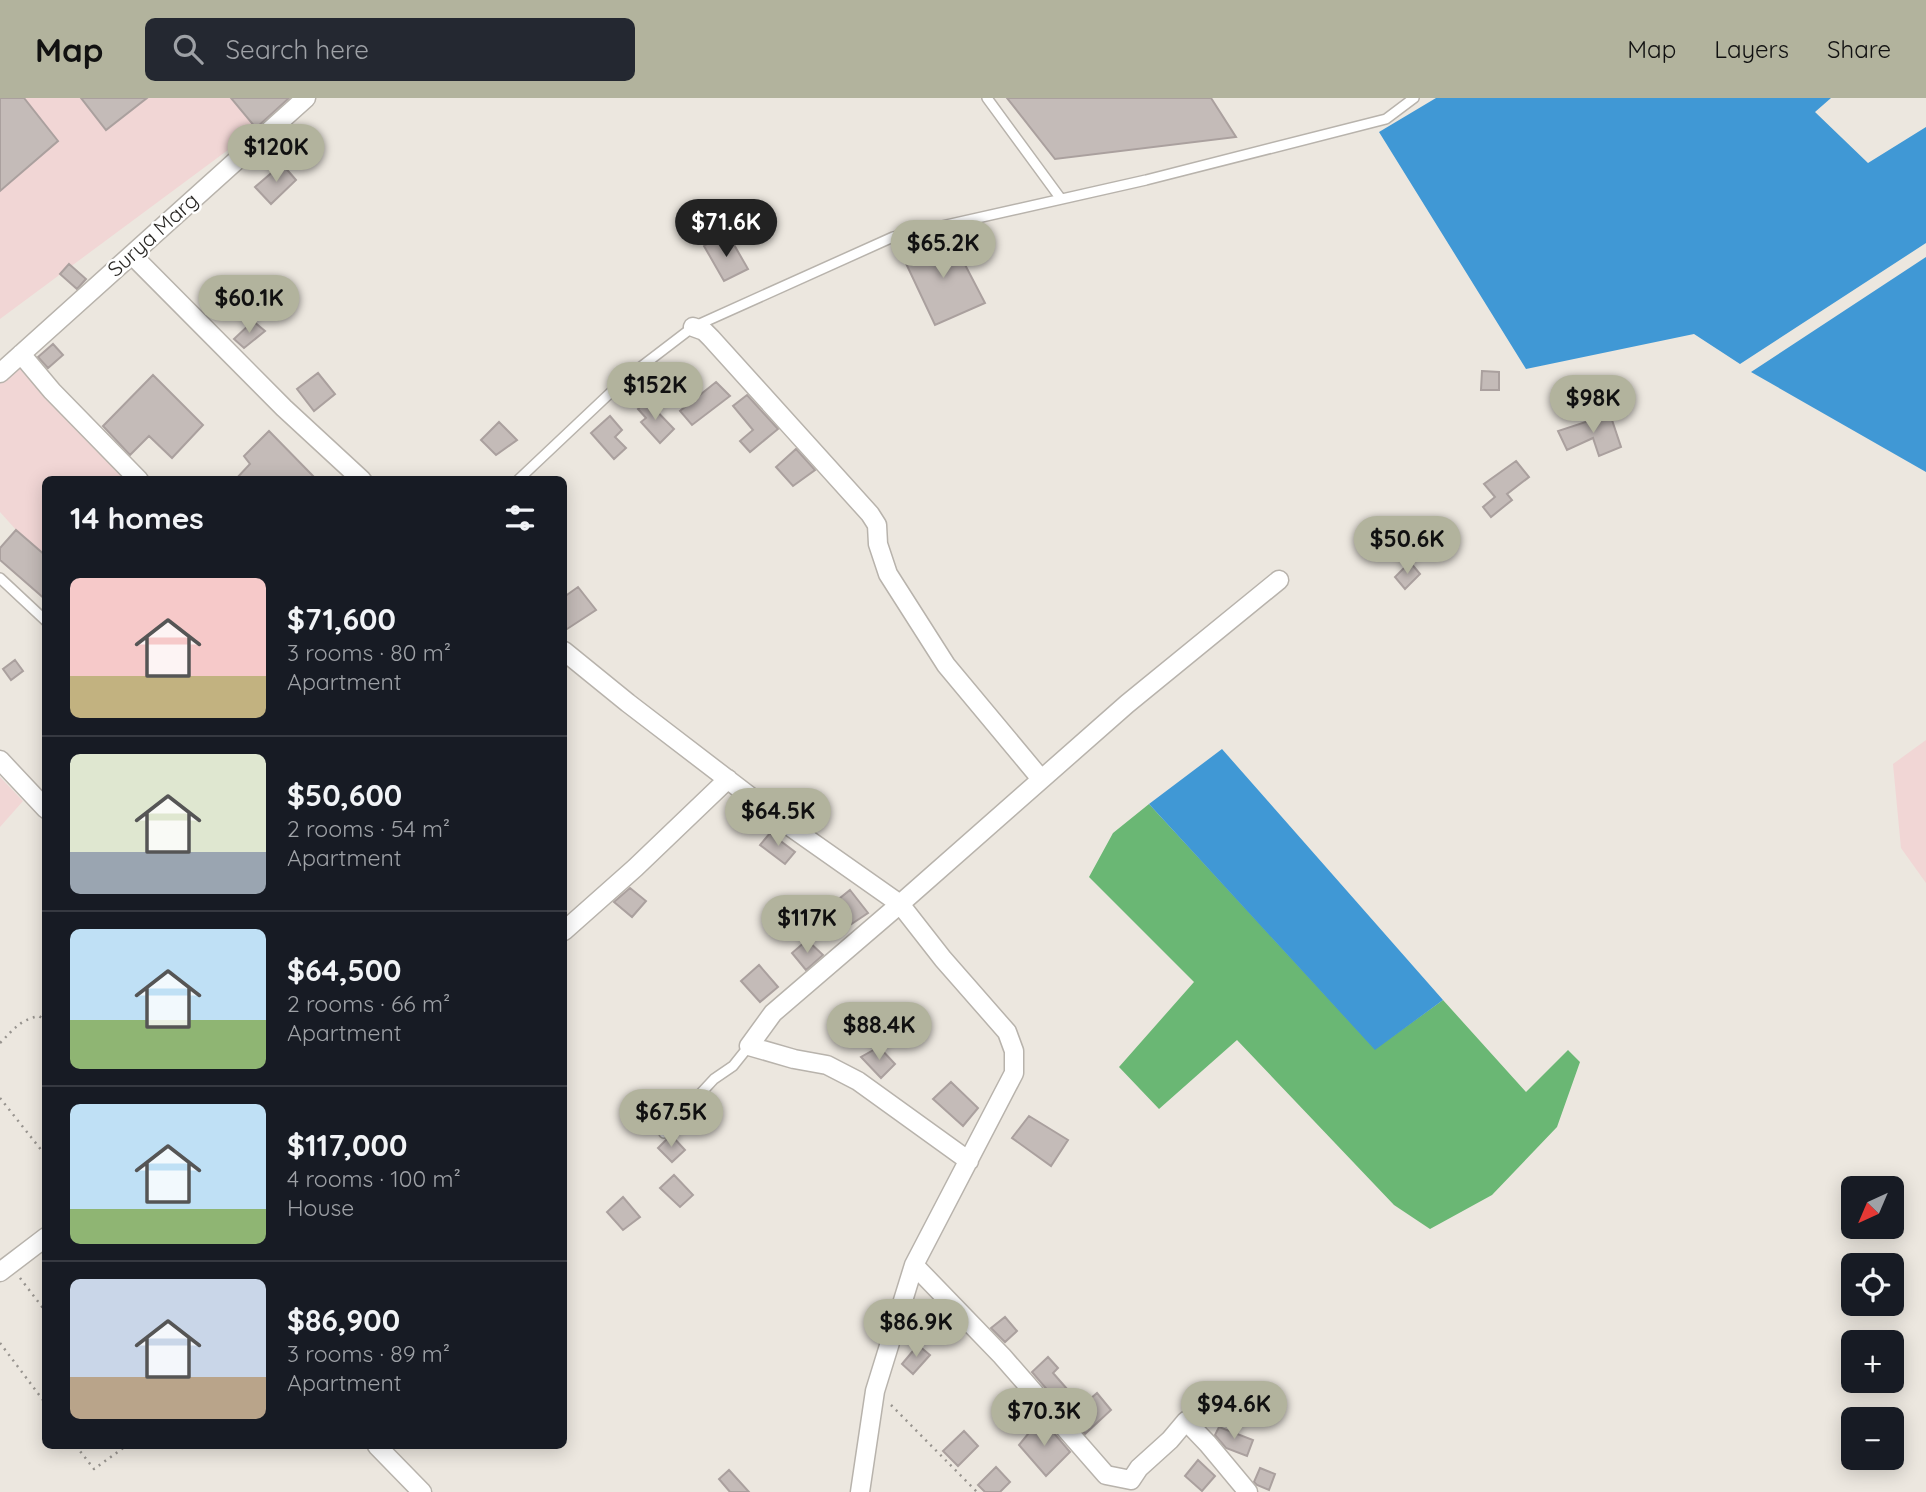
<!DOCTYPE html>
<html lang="en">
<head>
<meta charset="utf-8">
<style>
	body { margin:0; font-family:Quicksand,sans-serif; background:#242831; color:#f1f3f6; height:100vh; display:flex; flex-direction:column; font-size:26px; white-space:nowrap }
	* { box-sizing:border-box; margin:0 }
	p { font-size:23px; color:#9ea1a6 }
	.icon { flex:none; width:38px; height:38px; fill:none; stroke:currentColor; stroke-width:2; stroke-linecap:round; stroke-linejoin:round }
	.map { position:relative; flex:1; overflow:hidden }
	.drawer { position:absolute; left:42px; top:378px; width:525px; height:973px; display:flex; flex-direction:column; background:#171b24; border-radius:10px; box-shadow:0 4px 18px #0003 }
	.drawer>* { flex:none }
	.needle { width:46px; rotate:224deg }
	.controls { position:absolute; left:1841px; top:1078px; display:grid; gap:14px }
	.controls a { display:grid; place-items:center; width:63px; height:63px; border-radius:10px; background:#171b24; box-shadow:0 4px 18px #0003; font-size:35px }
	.price { position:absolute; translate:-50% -60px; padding:0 16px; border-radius:24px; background:#b2b39d; color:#111; font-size:23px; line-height:46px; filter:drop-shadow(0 2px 4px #0008) }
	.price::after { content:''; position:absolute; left:50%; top:42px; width:21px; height:16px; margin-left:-10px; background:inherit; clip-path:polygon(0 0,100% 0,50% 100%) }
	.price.selected { background:#222; color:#fff }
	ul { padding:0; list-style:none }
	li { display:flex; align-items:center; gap:21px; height:175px; padding:0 28px }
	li+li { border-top:2px solid #363941 }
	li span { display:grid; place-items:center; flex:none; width:196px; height:140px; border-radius:10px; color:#555 }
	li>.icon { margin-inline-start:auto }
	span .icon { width:84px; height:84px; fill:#fffc; stroke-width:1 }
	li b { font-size:30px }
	h2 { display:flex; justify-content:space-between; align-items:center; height:84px; padding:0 28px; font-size:30px }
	header { display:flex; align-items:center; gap:42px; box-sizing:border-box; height:98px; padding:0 35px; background:#b2b39d; color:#111 }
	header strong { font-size:33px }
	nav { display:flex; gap:38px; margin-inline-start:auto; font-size:24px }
	.search { width:490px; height:63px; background:#242831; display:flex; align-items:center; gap:18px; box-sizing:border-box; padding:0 24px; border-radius:10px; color:#9ea1a6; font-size:26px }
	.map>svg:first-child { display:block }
	.industrial { fill:#f1d6d5 }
	.forest { fill:#6ab774 }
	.water { fill:#4098d5 }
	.building { fill:#c4bbb8; stroke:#aaa09e; stroke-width:2 }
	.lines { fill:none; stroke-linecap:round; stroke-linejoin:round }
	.lane-casing { stroke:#b8b3ac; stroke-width:12 }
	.street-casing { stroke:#b8b3ac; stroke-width:21 }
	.path { stroke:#98948f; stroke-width:2.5; stroke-dasharray:2 5; stroke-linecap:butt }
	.lane { stroke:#fff; stroke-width:9 }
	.street { stroke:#fff; stroke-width:18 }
	.labels { text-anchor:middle; stroke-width:5; stroke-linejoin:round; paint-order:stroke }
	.street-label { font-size:21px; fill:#2a2825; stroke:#fff }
</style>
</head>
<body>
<header>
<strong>Map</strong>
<div class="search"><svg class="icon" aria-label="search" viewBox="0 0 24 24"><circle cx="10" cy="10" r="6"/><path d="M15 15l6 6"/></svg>Search here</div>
<nav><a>Map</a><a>Layers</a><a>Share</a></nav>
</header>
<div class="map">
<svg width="1926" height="1394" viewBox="0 0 1926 1394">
	<rect width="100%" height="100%" fill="#ece7df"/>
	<path class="industrial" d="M0 0H298L0 221Z
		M15 262 125 381 46 382 45 464 0 414V279Z
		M1926 642V785L1901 750 1893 666Z
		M0 679 23 703 0 729Z"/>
	<path class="forest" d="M1149 706 1375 951 1443 902 1526 994 1568 952 1580 964 1557 1029 1492 1097 1430 1131 1394 1107 1237 942 1159 1011 1119 969 1194 884 1089 779 1113 735Z"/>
	<path class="water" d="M1436 0H1831L1815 14 1868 65 1926 29V145L1740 266 1694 236 1526 271 1379 34Z
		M1926 159V374L1751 274Z
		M1222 651 1443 902 1375 952 1149 706Z"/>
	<path class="building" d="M0 0H24L58 43 0 93Z
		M81 0H147L106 32Z
		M231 0H289L256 30Z
		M1007 0H1211L1236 39 1055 61Z
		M282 66 296 82 271 106 255 89Z
		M949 136 985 205 935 227 902 157Z
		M717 140 723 151 733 145 748 171 724 183 704 148Z
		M69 166 86 181 77 191 60 176Z
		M253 223 265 233 244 250 234 241Z
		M53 246 63 257 48 270 38 259Z
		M1482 273 1499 274V292H1481Z
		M318 275 335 296 314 313 297 291Z
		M153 277 203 327 172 360 149 338 130 357 103 328Z
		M716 284 730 298 692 327 680 313Z
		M747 297 778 331 750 354 740 343 753 332 733 308Z
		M647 303 674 331 660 345 641 324 646 320 638 311Z
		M1610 316 1621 349 1599 358 1593 340 1567 352 1558 333Z
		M610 318 622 332 615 339 626 350 614 361 591 335Z
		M499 324 517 342 496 357 481 342Z
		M269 333 317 382H235L250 366 244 358Z
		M796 351 815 372 793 388 776 369Z
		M1516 363 1529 379 1507 396 1512 402 1491 419 1483 409 1495 399 1484 386Z
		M16 432 46 458V502L0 462V450Z
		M1410 464 1420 476 1405 491 1395 479Z
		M578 489 596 512 564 533V499Z
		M15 562 23 573 11 582 3 571Z
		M770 735 795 754 785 766 760 747Z
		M630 790 646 803 632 819 614 804Z
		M850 792 868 815 850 827 843 819 823 833 814 821Z
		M807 842 823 857 806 872 792 855Z
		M759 867 778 889 760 904 741 883Z
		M879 949 895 966 881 980 861 959Z
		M951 984 978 1010 963 1028 933 1001Z
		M1029 1018 1068 1042 1051 1068 1012 1040Z
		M671 1037 685 1052 672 1064 658 1050Z
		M674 1077 693 1097 680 1109 660 1090Z
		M623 1099 640 1119 623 1132 607 1114Z
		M1005 1219 1017 1233 1005 1244 991 1230Z
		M918 1247 930 1257 913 1276 902 1266Z
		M1048 1259 1058 1270 1053 1275 1082 1308 1097 1295 1111 1312 1085 1336 1032 1274Z
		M1041 1320 1070 1354 1046 1378 1019 1347Z
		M1219 1329 1253 1342 1247 1358 1226 1350 1215 1337Z
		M964 1333 978 1348 958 1368 943 1353Z
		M1198 1362 1215 1378 1202 1393 1185 1378Z
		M996 1369 1010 1384 1000 1394H985L978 1387Z
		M1260 1370 1275 1376 1269 1392 1257 1387 1254 1384Z
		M729 1372 749 1394H730L719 1381Z"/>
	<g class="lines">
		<defs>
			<path id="lane" d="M987 0 1061 101
				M518 382 625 281 693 229 893 139 1146 82 1386 21 1414 0
				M0 480 46 523
				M664 1035 714 981 733 968 749 948"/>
			<path id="street" d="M132 157 284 310 362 382
				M693 229 704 233 711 240 870 416 877 427 878 446 888 476 946 567 1041 681
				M21 256 52 293 139 382
				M0 275 306 0
				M564 553 628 605 782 723 900 806 943 861 1007 934 1014 953V975L914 1167 875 1293 860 1394
				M0 662 46 711
				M564 833 635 770 728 681
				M969 1063 858 983 827 967 794 961 749 948 773 915 900 806 1127 606 1279 482
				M914 1167 1002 1258 1106 1377 1131 1382 1139 1370 1170 1342 1186 1323 1208 1346 1248 1394
				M0 1174 46 1139
				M377 1348 422 1394"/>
		</defs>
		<use href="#lane" class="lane-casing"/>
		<use href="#street" class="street-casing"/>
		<path class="path" d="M0 945C14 931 20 922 39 918L46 923
			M0 1000 46 1058
			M20 1180 46 1214
			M0 1245 46 1306
			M891 1307 977 1394
			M76 1348 94 1371 126 1348"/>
		<use href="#lane" class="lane"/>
		<use href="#street" class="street"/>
	</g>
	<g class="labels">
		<g class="street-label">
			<text transform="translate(153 137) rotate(-42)" y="7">Surya Marg</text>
		</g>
	</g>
</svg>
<div class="controls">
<a><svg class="needle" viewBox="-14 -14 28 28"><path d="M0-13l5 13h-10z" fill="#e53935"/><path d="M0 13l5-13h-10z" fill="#9ea1a6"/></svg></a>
<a><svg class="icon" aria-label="locate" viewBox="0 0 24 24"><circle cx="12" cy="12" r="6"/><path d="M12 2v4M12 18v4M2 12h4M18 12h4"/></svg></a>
<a>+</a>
<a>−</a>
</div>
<b class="price" style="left:276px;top:86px">$120K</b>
<b class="price selected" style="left:726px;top:161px">$71.6K</b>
<b class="price" style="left:943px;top:182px">$65.2K</b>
<b class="price" style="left:249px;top:237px">$60.1K</b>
<b class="price" style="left:655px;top:324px">$152K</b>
<b class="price" style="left:1593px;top:337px">$98K</b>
<b class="price" style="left:1407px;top:478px">$50.6K</b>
<b class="price" style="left:778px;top:750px">$64.5K</b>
<b class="price" style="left:807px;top:857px">$117K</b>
<b class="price" style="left:879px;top:964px">$88.4K</b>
<b class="price" style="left:671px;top:1051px">$67.5K</b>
<b class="price" style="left:916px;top:1261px">$86.9K</b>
<b class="price" style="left:1234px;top:1343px">$94.6K</b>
<b class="price" style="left:1044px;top:1350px">$70.3K</b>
<section class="drawer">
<h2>14 homes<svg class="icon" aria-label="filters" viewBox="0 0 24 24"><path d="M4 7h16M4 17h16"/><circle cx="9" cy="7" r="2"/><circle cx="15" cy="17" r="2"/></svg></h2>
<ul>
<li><span style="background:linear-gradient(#f6c9c9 70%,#c2b280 0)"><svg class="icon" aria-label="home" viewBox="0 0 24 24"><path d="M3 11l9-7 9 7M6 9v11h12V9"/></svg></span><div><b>$71,600</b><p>3 rooms · 80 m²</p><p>Apartment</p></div></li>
<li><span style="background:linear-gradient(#dfe7d0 70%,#9aa5b1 0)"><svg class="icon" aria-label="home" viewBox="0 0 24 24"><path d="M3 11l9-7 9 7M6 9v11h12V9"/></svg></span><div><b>$50,600</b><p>2 rooms · 54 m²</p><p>Apartment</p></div></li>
<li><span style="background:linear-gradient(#bfe0f5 65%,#8fb573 0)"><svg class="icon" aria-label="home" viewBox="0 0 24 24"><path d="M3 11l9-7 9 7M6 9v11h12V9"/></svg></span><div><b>$64,500</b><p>2 rooms · 66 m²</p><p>Apartment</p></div></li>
<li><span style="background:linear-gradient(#bfe0f5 75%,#8fb573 0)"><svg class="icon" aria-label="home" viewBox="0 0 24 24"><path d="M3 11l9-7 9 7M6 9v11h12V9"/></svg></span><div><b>$117,000</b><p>4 rooms · 100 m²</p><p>House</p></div></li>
<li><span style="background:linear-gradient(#c9d6e8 70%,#b9a48a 0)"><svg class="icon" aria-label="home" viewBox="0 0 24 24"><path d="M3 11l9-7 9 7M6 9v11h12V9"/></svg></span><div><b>$86,900</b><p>3 rooms · 89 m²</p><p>Apartment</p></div></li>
</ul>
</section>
</div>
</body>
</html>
